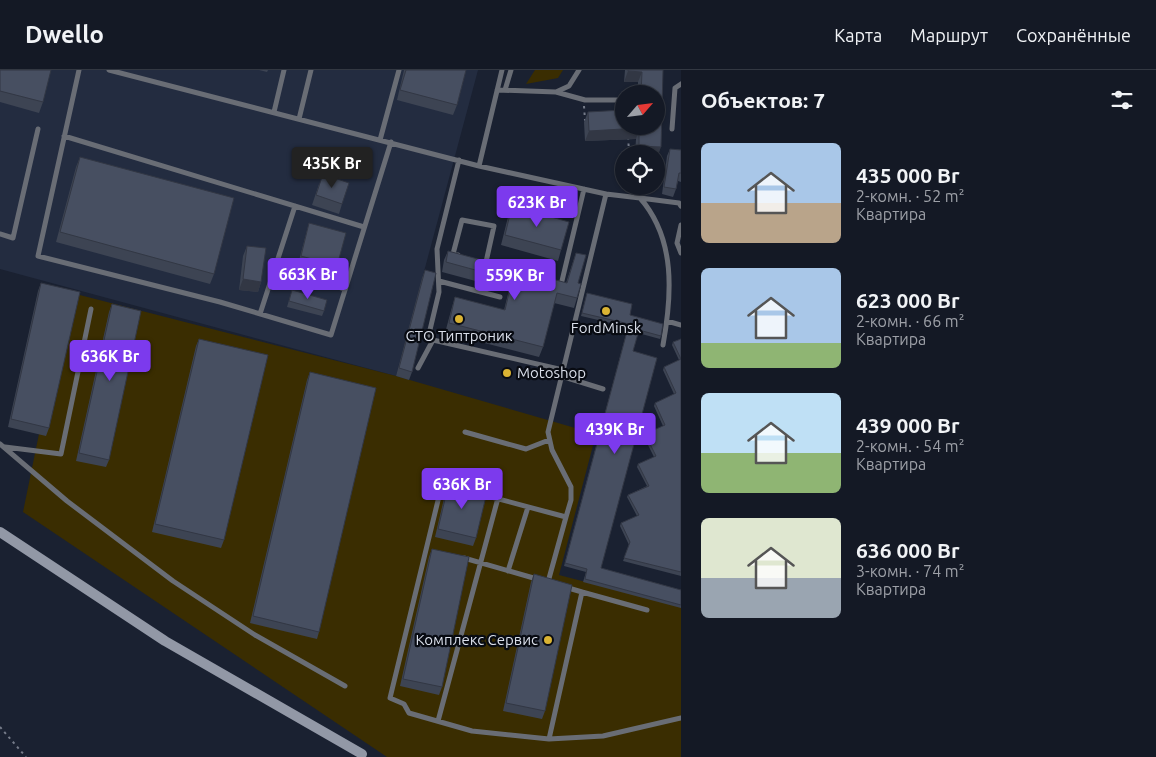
<!DOCTYPE html>
<html lang="ru">
<head>
<meta charset="utf-8">
<style>
	body { margin:0; font-family:Ubuntu,sans-serif; background:#212632; color:#f1f3f6; height:100vh; display:flex; flex-direction:column; font-size:19px; white-space:nowrap }
	* { box-sizing:border-box; margin:0 }
	p { font-size:16px; color:#9da0a7 }
	.icon { flex:none; width:28px; height:28px; fill:none; stroke:currentColor; stroke-width:2; stroke-linecap:round; stroke-linejoin:round }
	.map { position:relative; flex:1; overflow:hidden }
	.sheet { display:flex; flex-direction:column; background:#141925; width:475px }
	.sheet>* { flex:none }
	.needle { width:32px; rotate:62deg }
	.buttons { position:absolute; left:615px; top:15px; display:grid; gap:10px }
	.buttons a { display:grid; place-items:center; width:50px; height:50px; border-radius:50%; background:#141925; box-shadow:0 1px 4px #0004,0 0 0 1px #333842; font-size:25px }
	.price { position:absolute; translate:-50% -42px; padding:0 11px; border-radius:5px; background:#7c3aed; color:#fff; font-size:16px; line-height:32px; filter:drop-shadow(0 1px 2px #0008) }
	.price::after { content:''; position:absolute; left:50%; top:30px; width:15px; height:11px; margin-left:-8px; background:inherit; clip-path:polygon(0 0,100% 0,50% 100%) }
	.price.active { background:#222; color:#fff }
	ul { padding:0; list-style:none }
	li { display:flex; align-items:center; gap:15px; height:125px; padding:0 20px }
	li span { display:grid; place-items:center; flex:none; width:140px; height:100px; border-radius:8px; color:#555 }
	li>.icon { margin-inline-start:auto }
	span .icon { width:60px; height:60px; fill:#fffc; stroke-width:1 }
	li b { font-size:21px }
	h2 { display:flex; justify-content:space-between; align-items:center; height:60px; padding:0 20px; font-size:21px }
	header { display:flex; align-items:center; gap:30px; box-sizing:border-box; height:70px; padding:0 25px; background:#141925; border-bottom:1px solid #333842 }
	header strong { font-size:24px }
	nav { display:flex; gap:28px; margin-inline-start:auto; font-size:18px }
	main { display:flex; flex:1; min-height:0 }
	.map>svg:first-child { display:block }
	.built { fill:#232c40 }
	.green { fill:#3a2d01 }
	.lines { fill:none; stroke-linecap:round; stroke-linejoin:round }
	.path { stroke:#757b89; stroke-width:2; stroke-dasharray:2.5 4; stroke-linecap:butt }
	.service { stroke:#696d75; stroke-width:5 }
	.secondary { stroke:#9298a6; stroke-width:10 }
	.wall { fill:#3d4453 }
	.shaded-wall { fill:#323744 }
	.building { fill:#474f61; stroke:#323744 }
	.poi-dot { fill:#dab333; stroke:#080b12; stroke-width:2 }
	.labels { text-anchor:middle; stroke-width:4.5; stroke-linejoin:round; paint-order:stroke }
	.poi-label { font-size:15px; fill:#dadfea; stroke:#080b12 }
</style>
</head>
<body>
<header>
<strong>Dwello</strong>
<nav><a>Карта</a><a>Маршрут</a><a>Сохранённые</a></nav>
</header>
<main>
<div class="map">
<svg width="681" height="687" viewBox="0 0 681 687">
	<rect width="100%" height="100%" fill="#1a2131"/>
	<path class="built" d="M0 0H478L396 306 0 199Z"/>
	<path class="green" d="M535 0H563L558 8 526 14Z
		M68 222 396 306 596 364 559 505 681 537V687H387L23 442Z"/>
	<g class="lines">
		<path class="path" d="M584 36 585 50H586
			M628 67 629 81 632 84
			M0 657 26 687"/>
		<path class="service" d="M79 0 38 186 220 232 331 265 391 72
			M109 0 479 96 606 124 640 128C676 169 672 225 663 275
			M497 20 556 22 585 30H624
			M505 20 511 0
			M556 22 569 16 579 0
			M274 42 284 0
			M299 49 311 0
			M672 59 675 18 681 14
			M64 66 364 157
			M380 70 399 0
			M459 90 437 179 439 222 429 264 433 270 563 300
			M479 96 502 0
			M640 128 679 133 681 136
			M681 155 677 173 681 183
			M0 164 13 168 38 59
			M458 185 453 184 462 150 494 156 486 192 490 193
			M275 198 345 219
			M439 211 500 227
			M558 214 561 215 584 119
			M260 244 295 136
			M667 251 681 255
			M418 298 433 270
			M561 306 603 319
			M465 362 526 379 549 370
			M0 374 67 431 173 511 255 565 345 616
			M5 377 61 384 91 239
			M453 417 442 414 390 628 404 634 409 643 472 661 549 669 603 666 681 648
			M480 424 566 447 571 430V417L552 380 548 362 606 124
			M464 488 537 509
			M508 501 528 437
			M548 512 566 447
			M582 522 647 540
			M438 651 498 428
			M549 669 582 522 565 517"/>
		<path class="secondary" d="M0 462 165 571 362 684"/>
	</g>
	<path class="wall" d="M0 0 43 32 39 43 0 32Z
		M259 0H268L267 2Z
		M404 0H466L457 35 453 45 397 30Z
		M625 0H663L657 88 656 84H635L636 69 585 71 584 52 588 42 624 56 656 24H638V12H624Z
		M670 79 681 80V112L678 111 676 119 673 127 662 124 667 86Z
		M80 87 214 204 210 214 56 172 76 97Z
		M319 114 342 134 339 144 312 135Z
		M512 136 561 180 558 191 501 175 508 147Z
		M309 153 337 196 334 204 298 194Z
		M247 176 261 212 258 222 239 220 243 186Z
		M448 181 566 213 576 183 578 213 577 228 574 238 554 233 543 277 539 287 445 263 452 237 455 227 504 240 509 220 442 202 444 190Z
		M425 200 412 302 409 310 396 306 422 208Z
		M41 213 49 358 46 366 8 357 38 221Z
		M292 220 324 241 322 246 287 237Z
		M587 223 630 245 661 266 660 269 638 263 633 281 601 498 681 520V538L583 512 586 502 564 496 628 257 581 246Z
		M112 234 109 390 106 397 76 391 109 242Z
		M199 269 224 470 221 478 152 462 196 276Z
		M681 269V506L623 491 629 475 620 456 621 453 637 446 627 427 628 425 647 416 637 397 638 394 654 387 644 367 645 364 663 356 654 336 655 333 674 324 663 300 664 297 679 290 672 275 673 272Z
		M310 302 319 562 317 569 250 553 307 310Z
		M449 412 476 468 473 476 435 467 446 420Z
		M432 479 442 617 439 625 400 616 429 487Z
		M534 504 545 641 542 649 503 641 531 512Z"/>
	<path class="shaded-wall" d="M628 1 642 2 638 12H624Z
		M639 58 636 69 585 71 589 61Z
		M639 76 661 77 657 88 656 87V84H636Z
		M243 209 261 212 258 222 239 220Z"/>
	<path class="building" d="M0 0H51L43 32 0 21Z
		M406 0H466L457 35 400 20Z
		M628 0H663L661 77 639 76V58L589 61 588 42 624 40V56H656V24H641L642 2 628 1Z
		M670 79 681 80V103H679L676 119 664 117Z
		M80 87 234 128 214 204 60 162Z
		M323 104 349 113 342 134 316 125Z
		M512 136 569 152 561 180 505 165Z
		M309 153 346 163 337 196 301 186Z
		M247 176 266 178 261 212 243 209Z
		M448 181 567 213 576 183 586 185 578 213 581 214 577 228 557 223 543 277 449 253 455 227 505 240 512 210 446 192Z
		M425 200 436 203 412 302 399 298Z
		M41 213 80 222 49 358 11 349Z
		M292 220 327 230 324 241 289 231Z
		M587 223 632 234 630 245 663 254 661 266 639 260 633 281 657 288 601 498 681 520V535L585 509 587 499 565 493 629 254 582 243Z
		M112 234 141 241 109 390 79 383Z
		M199 269 268 285 224 470 155 454Z
		M681 269V289L673 272Z
		M681 289V502L624 488 630 472 621 453 639 445 628 425 649 416 638 394 656 386 645 364 665 355 655 333 676 323 664 297Z
		M310 302 376 318 319 562 253 546Z
		M449 412 487 422 476 468 438 459Z
		M432 479 469 487 442 617 403 609Z
		M534 504 572 515 545 641 506 633Z"/>
	<g class="poi-dot">
		<circle cx="606" cy="241" r="5"/>
		<circle cx="459" cy="249" r="5"/>
		<circle cx="507" cy="303" r="5"/>
		<circle cx="548" cy="570" r="5"/>
	</g>
	<g class="labels">
		<g class="poi-label">
			<text x="606" y="263">FordMinsk</text>
			<text x="459" y="271">СТО Типтроник</text>
			<text x="517" y="308" text-anchor="start">Motoshop</text>
			<text x="538" y="575" text-anchor="end">Комплекс Сервис</text>
		</g>
	</g>
</svg>
<div class="buttons">
<a><svg class="needle" viewBox="-14 -14 28 28"><path d="M0-13l5 13h-10z" fill="#e53935"/><path d="M0 13l5-13h-10z" fill="#9da0a7"/></svg></a>
<a><svg class="icon" aria-label="locate" viewBox="0 0 24 24"><circle cx="12" cy="12" r="6"/><path d="M12 2v4M12 18v4M2 12h4M18 12h4"/></svg></a>
</div>
<b class="price active" style="left:332px;top:119px">435K Br</b>
<b class="price" style="left:537px;top:158px">623K Br</b>
<b class="price" style="left:308px;top:230px">663K Br</b>
<b class="price" style="left:515px;top:231px">559K Br</b>
<b class="price" style="left:110px;top:312px">636K Br</b>
<b class="price" style="left:615px;top:385px">439K Br</b>
<b class="price" style="left:462px;top:440px">636K Br</b>
</div>
<section class="sheet">
<h2>Объектов: 7<svg class="icon" aria-label="filters" viewBox="0 0 24 24"><path d="M4 7h16M4 17h16"/><circle cx="9" cy="7" r="2"/><circle cx="15" cy="17" r="2"/></svg></h2>
<ul>
<li><span style="background:linear-gradient(#a9c7e8 60%,#b9a48a 0)"><svg class="icon" aria-label="home" viewBox="0 0 24 24"><path d="M3 11l9-7 9 7M6 9v11h12V9"/></svg></span><div><b>435 000 Br</b><p>2-комн. · 52 m²</p><p>Квартира</p></div></li>
<li><span style="background:linear-gradient(#a9c7e8 75%,#8fb573 0)"><svg class="icon" aria-label="home" viewBox="0 0 24 24"><path d="M3 11l9-7 9 7M6 9v11h12V9"/></svg></span><div><b>623 000 Br</b><p>2-комн. · 66 m²</p><p>Квартира</p></div></li>
<li><span style="background:linear-gradient(#bfe0f5 60%,#8fb573 0)"><svg class="icon" aria-label="home" viewBox="0 0 24 24"><path d="M3 11l9-7 9 7M6 9v11h12V9"/></svg></span><div><b>439 000 Br</b><p>2-комн. · 54 m²</p><p>Квартира</p></div></li>
<li><span style="background:linear-gradient(#dfe7d0 60%,#9aa5b1 0)"><svg class="icon" aria-label="home" viewBox="0 0 24 24"><path d="M3 11l9-7 9 7M6 9v11h12V9"/></svg></span><div><b>636 000 Br</b><p>3-комн. · 74 m²</p><p>Квартира</p></div></li>
</ul>
</section>
</main>
</body>
</html>
